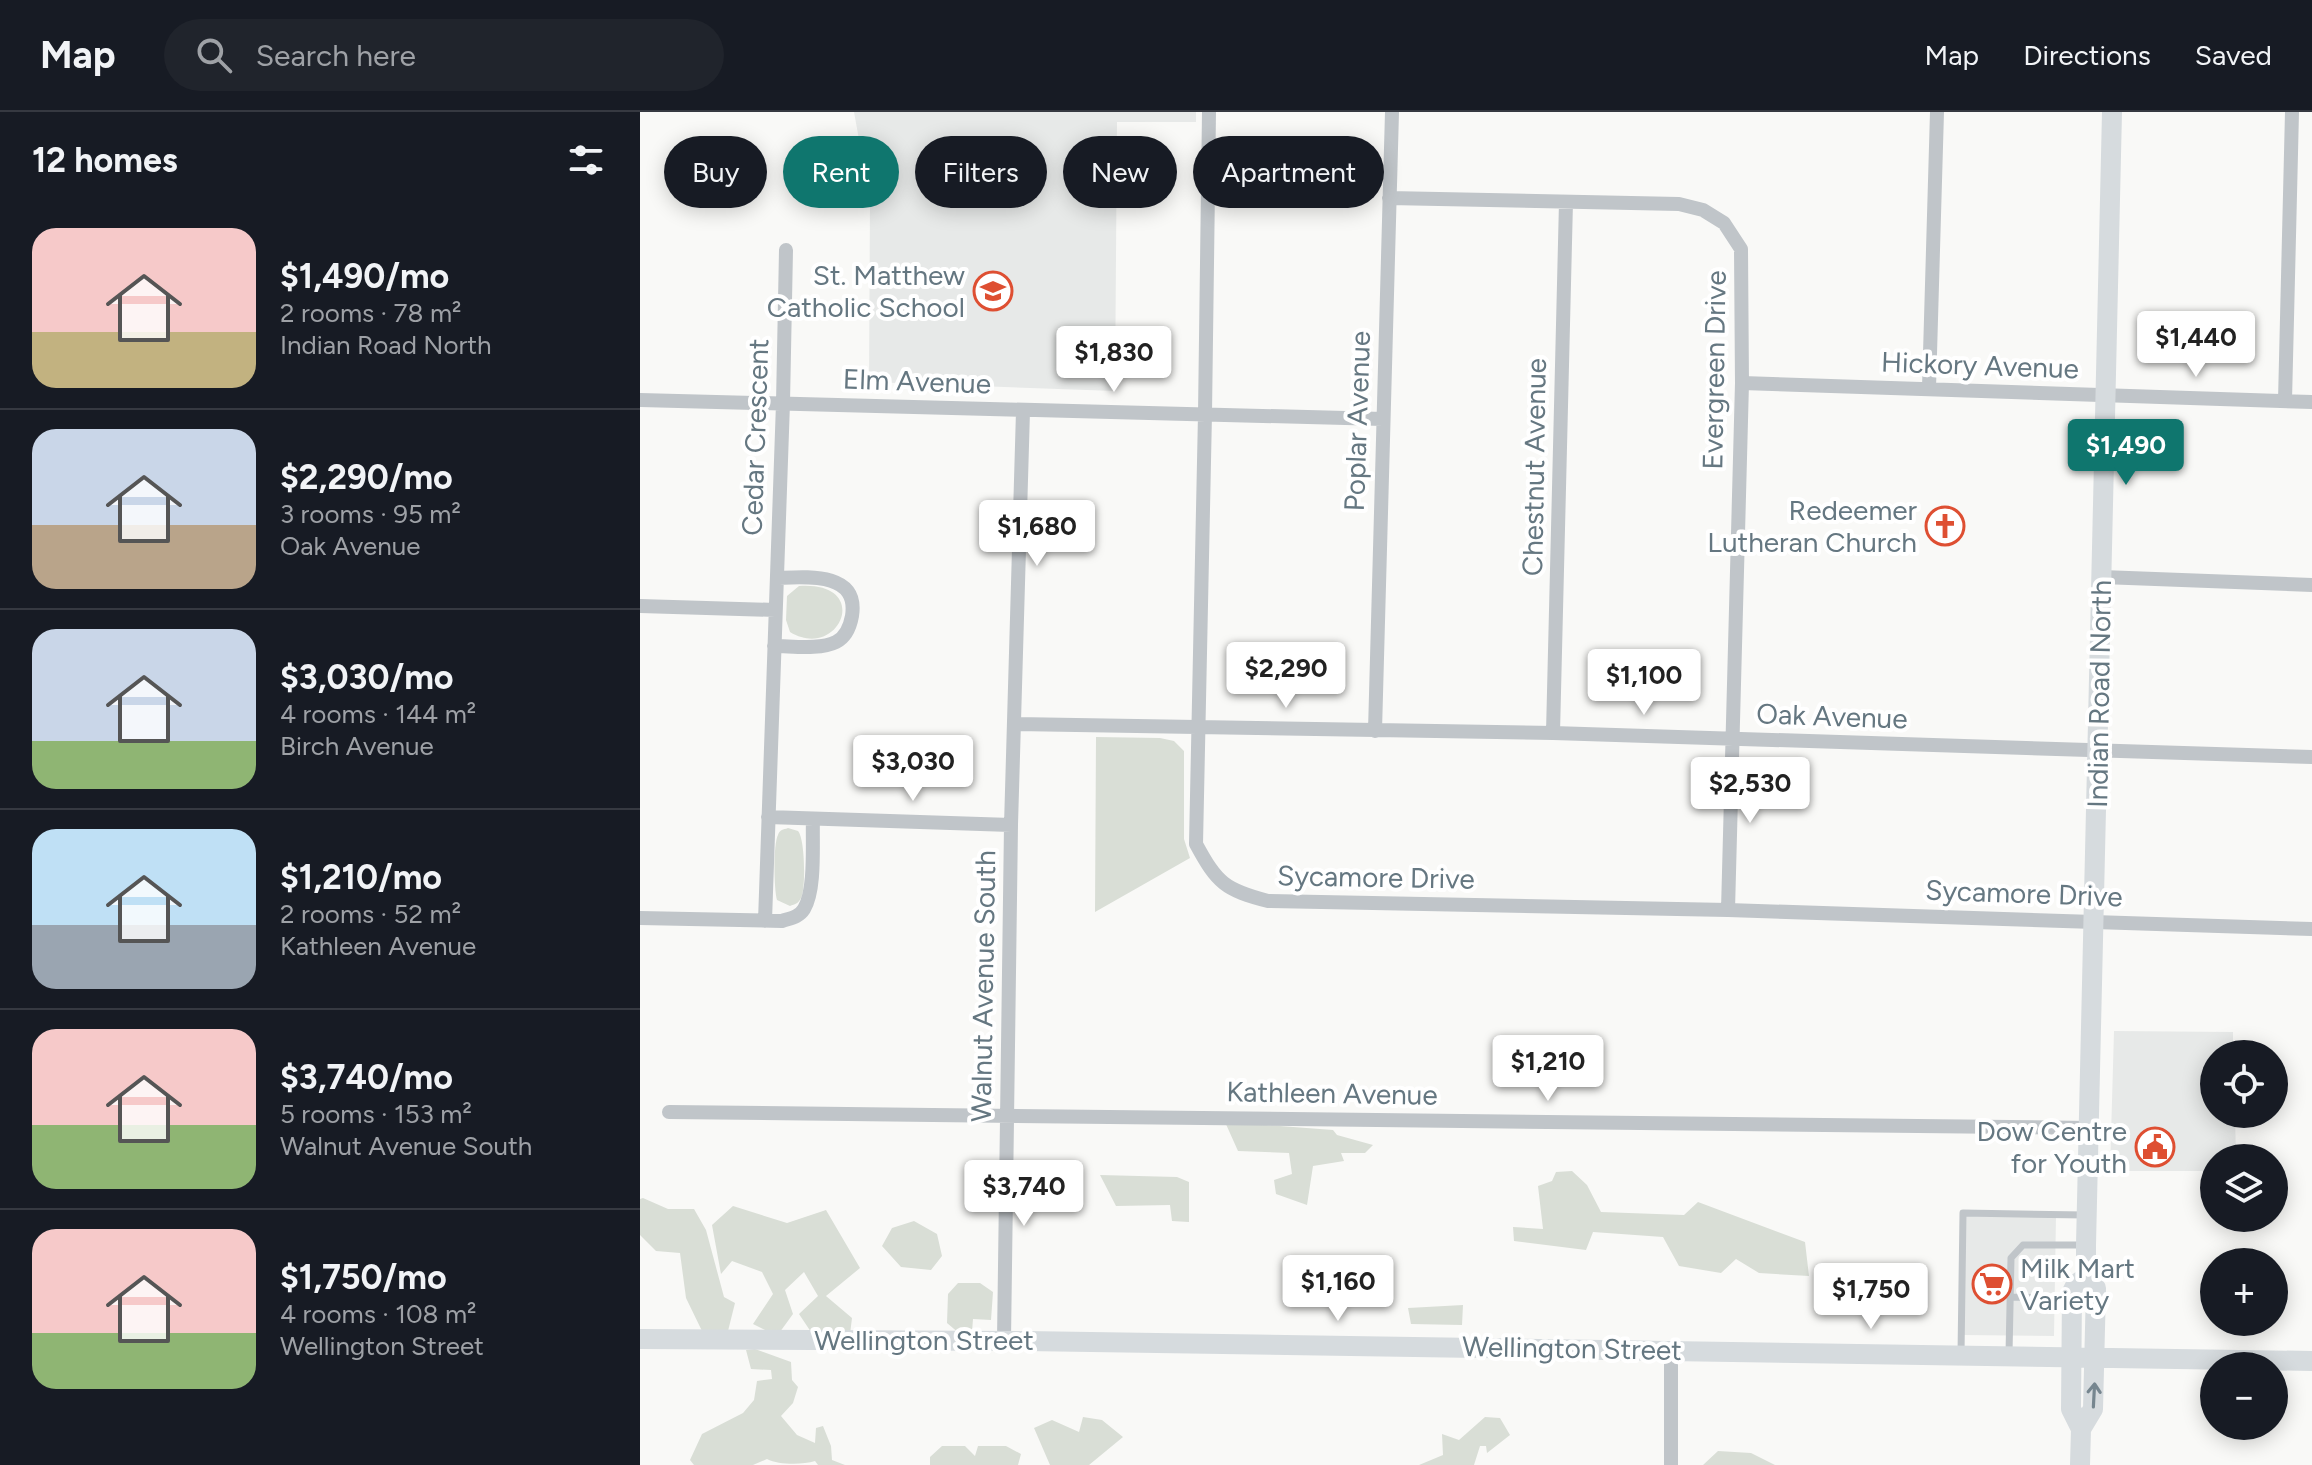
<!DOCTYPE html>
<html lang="en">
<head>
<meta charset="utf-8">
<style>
	body { margin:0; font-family:Figtree,sans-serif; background:#20242c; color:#f1f3f6; height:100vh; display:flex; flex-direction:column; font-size:30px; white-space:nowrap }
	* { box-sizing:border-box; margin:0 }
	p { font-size:26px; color:#9ea1a6 }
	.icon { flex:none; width:44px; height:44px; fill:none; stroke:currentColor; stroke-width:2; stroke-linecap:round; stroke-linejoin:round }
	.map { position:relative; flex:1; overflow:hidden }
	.side { display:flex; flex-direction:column; background:#171b24; width:640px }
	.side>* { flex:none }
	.guide { position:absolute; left:24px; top:24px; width:760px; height:72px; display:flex; gap:16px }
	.buttons { position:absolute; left:1560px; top:928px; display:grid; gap:16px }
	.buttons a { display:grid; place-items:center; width:88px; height:88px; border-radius:50%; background:#171b24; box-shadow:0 4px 20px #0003; font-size:40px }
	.price { position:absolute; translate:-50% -68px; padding:0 18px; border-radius:8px; background:#fff; color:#222; font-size:26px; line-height:52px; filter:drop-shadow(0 2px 4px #0008) }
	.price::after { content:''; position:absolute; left:50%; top:48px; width:24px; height:18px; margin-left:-12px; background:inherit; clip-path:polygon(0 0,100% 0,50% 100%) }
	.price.active { background:#0f766e; color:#fff }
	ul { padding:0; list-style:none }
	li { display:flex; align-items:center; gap:24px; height:200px; padding:0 32px }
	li+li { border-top:2px solid #363941 }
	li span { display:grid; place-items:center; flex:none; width:224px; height:160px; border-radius:24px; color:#555 }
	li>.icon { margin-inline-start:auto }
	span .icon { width:96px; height:96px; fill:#fffc; stroke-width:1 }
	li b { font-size:34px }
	h2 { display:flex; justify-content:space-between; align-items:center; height:96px; padding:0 32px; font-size:34px }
	.tag { padding:0 28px; border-radius:36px; background:#171b24; box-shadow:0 4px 20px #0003; font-size:28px; line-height:72px }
	.tag.active { background:#0f766e; color:#fff }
	header { display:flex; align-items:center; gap:48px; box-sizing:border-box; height:112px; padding:0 40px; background:#171b24; border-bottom:2px solid #363941 }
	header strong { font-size:38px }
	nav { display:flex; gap:44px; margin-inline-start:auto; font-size:28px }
	.search { width:560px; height:72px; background:#20242c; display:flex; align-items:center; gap:20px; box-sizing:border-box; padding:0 28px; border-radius:44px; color:#9ea1a6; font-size:30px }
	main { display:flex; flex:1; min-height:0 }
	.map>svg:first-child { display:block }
	.built { fill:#e7e9e8 }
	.green { fill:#d9ded6 }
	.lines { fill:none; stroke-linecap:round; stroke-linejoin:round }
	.lane { stroke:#c0c5c9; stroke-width:7 }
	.street { stroke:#c0c5c9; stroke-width:14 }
	.secondary { stroke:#d6dbde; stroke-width:20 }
	.oneway { stroke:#76868f }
	.labels { text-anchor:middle; stroke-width:8; stroke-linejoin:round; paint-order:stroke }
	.poi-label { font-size:28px; fill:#657781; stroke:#fff; text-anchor:end }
	.street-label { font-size:28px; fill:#657781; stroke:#fff }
</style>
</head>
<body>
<header>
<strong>Map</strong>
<div class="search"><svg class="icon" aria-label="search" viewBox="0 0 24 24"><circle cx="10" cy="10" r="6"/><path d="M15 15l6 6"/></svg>Search here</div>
<nav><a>Map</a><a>Directions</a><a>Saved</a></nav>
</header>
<main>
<section class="side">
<h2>12 homes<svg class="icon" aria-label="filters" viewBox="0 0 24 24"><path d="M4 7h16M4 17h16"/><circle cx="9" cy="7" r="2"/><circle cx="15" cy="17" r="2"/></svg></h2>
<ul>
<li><span style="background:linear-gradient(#f6c9c9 65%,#c2b280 0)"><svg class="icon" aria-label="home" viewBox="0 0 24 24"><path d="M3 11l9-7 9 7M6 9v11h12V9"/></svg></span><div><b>$1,490/mo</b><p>2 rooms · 78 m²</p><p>Indian Road North</p></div></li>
<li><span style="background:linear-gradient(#c9d6e8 60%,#b9a48a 0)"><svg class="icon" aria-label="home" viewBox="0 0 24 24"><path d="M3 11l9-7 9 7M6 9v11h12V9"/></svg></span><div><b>$2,290/mo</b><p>3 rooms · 95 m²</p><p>Oak Avenue</p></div></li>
<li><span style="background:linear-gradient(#c9d6e8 70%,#8fb573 0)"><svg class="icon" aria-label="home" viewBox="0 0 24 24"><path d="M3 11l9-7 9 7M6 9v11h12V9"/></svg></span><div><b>$3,030/mo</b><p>4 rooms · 144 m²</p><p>Birch Avenue</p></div></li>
<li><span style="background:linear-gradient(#bfe0f5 60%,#9aa5b1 0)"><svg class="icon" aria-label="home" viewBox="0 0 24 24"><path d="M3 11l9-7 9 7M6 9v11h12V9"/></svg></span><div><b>$1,210/mo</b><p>2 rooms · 52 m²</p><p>Kathleen Avenue</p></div></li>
<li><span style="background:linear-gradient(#f6c9c9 60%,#8fb573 0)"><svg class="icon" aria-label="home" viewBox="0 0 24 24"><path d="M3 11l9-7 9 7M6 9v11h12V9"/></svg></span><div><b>$3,740/mo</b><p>5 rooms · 153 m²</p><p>Walnut Avenue South</p></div></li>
<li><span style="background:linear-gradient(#f6c9c9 65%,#8fb573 0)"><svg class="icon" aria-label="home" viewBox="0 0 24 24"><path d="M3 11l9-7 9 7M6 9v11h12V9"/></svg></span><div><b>$1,750/mo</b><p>4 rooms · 108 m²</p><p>Wellington Street</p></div></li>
</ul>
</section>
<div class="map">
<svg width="1672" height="1353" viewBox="0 0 1672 1353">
	<rect width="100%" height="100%" fill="#f9f9f7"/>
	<path class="built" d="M214 0H556V10H477L475 279 229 270 230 88Z
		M1474 919 1593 920V942H1574V1002H1595L1596 1046H1574V1059H1470Z
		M1326 1102 1416 1104 1414 1224 1323 1223Z"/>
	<path class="green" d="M159 474C234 469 199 550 150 520L146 508 147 484Z
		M456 625 520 626 534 629 544 639V727L550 746 455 800Z
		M148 716 158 719C165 727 166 776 161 786 158 792 155 792 150 794L137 788C134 778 133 732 138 723 140 717 143 718 148 716Z
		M585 1010 693 1018 697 1023 733 1033 725 1041H701L704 1049 673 1054 667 1093 636 1082 634 1068 652 1062 649 1041 598 1039Z
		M932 1059 947 1073 961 1100 1044 1103 1058 1090 1165 1130 1169 1164 1119 1161 1096 1147 1081 1161 1039 1154 1023 1125 953 1120 946 1138 874 1129 873 1115 903 1117 898 1074 912 1069 916 1060Z
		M460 1063 537 1065 549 1070V1110L532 1109 530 1093 476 1094Z
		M3 1086 28 1097H54L66 1118 84 1185 95 1191 87 1223 62 1219 46 1186 40 1141 16 1139 0 1123V1087Z
		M93 1094 147 1111 186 1098 220 1156 186 1184 212 1206 210 1222 171 1220 159 1202 178 1184 164 1160 145 1178 153 1202 137 1224 113 1212 133 1182 122 1160 92 1149 81 1162 72 1113Z
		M274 1109 297 1122 302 1144 291 1158 261 1155 242 1134 252 1116Z
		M318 1171H340L353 1180 351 1208 333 1207 332 1220 320 1222 307 1211 308 1182Z
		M823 1193 822 1213 771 1212 768 1196Z
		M115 1237 151 1250 152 1268 158 1275 153 1291 141 1304 157 1323 175 1331 176 1316 183 1314 191 1334 192 1348 205 1353H178L175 1349C162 1353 139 1353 127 1347L113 1353H54L50 1348 62 1322 103 1301 114 1288 117 1269 132 1267 131 1258 111 1257 106 1238Z
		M443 1305 462 1308 483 1325 449 1353H410L394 1316 412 1308 439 1320Z
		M845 1305 860 1306 870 1323 847 1341 846 1334H840L834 1353H779L803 1343 802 1322 819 1328Z
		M302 1334H325L335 1344 338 1334H366L381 1342 378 1353H290V1345Z
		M1078 1339 1111 1341 1135 1353H1063Z"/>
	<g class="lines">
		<path class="lane" d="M1370 1185 1428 1186
			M1321 1242 1323 1101 1445 1103
			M1369 1242 1371 1146 1383 1133H1445"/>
		<path class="street" d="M569 0 565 302 556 732C577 771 585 778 628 789L1088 798 1672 817
			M749 86 1039 92 1063 98 1084 111 1101 137 1102 271 1088 798
			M1102 271 1672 290
			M1289 276 1297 0
			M0 288 743 307
			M1645 289 1652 0
			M1462 465 1672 473
			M0 494 135 498
			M134 534C152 534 180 538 196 530 206 525 210 515 212 504 219 459 165 465 137 466
			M374 612 913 621 1672 645
			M735 619 752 0
			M913 621 926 90
			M128 705 371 713
			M0 806 142 809C151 806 159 805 164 797 176 777 172 730 173 707
			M125 809 143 291 146 138
			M29 1000 1450 1016
			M364 1228 371 713 383 299
			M1031 1353V1237"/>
		<path class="secondary" d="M0 1227 385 1229 1672 1249
			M1441 1317 1453 1297 1456 1176 1446 1165V1133L1472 0
			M1440 1353 1441 1317 1431 1297 1432 1180 1436 1172 1446 1165"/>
	</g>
	<defs><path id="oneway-shaft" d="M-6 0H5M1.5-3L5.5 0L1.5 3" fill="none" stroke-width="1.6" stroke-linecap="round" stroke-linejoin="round" transform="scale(2)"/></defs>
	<use class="oneway" href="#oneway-shaft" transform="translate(1454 1283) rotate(-87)"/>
	<defs>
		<symbol id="school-ring" viewBox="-11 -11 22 22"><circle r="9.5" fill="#fff" stroke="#de4f32" stroke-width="1.5"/><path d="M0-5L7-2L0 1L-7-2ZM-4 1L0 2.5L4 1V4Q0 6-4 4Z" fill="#de4f32"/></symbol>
		<symbol id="church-ring" viewBox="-11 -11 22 22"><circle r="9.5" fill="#fff" stroke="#de4f32" stroke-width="1.5"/><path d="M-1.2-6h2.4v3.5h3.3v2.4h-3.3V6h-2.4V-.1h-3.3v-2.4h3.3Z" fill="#de4f32"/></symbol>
		<symbol id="civic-ring" viewBox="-11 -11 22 22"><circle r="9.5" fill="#fff" stroke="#de4f32" stroke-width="1.5"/><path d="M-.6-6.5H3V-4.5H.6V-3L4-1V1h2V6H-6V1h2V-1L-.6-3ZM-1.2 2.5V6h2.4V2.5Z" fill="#de4f32"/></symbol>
		<symbol id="supermarket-ring" viewBox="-11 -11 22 22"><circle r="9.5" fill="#fff" stroke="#de4f32" stroke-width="1.5"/><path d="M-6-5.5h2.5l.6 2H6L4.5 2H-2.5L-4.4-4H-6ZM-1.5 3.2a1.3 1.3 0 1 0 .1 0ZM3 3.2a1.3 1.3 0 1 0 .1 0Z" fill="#de4f32"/></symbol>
	</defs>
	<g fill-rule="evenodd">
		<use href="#school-ring" x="331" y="157" width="44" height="44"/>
		<use href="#church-ring" x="1283" y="392" width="44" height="44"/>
		<use href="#civic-ring" x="1493" y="1013" width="44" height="44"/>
		<use href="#supermarket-ring" x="1330" y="1150" width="44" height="44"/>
	</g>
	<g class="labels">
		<g class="poi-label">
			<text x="325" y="173">St. Matthew<tspan x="325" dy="32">Catholic School</tspan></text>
			<text x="1277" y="408">Redeemer<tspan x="1277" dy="32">Lutheran Church</tspan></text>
			<text x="1487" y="1029">Dow Centre<tspan x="1487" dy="32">for Youth</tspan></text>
			<text x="1380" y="1166" text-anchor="start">Milk Mart<tspan x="1380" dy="32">Variety</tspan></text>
		</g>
		<g class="street-label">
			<text transform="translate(1340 253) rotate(2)" y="10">Hickory Avenue</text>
			<text transform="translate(1074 258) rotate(-89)" y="10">Evergreen Drive</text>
			<text transform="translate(277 269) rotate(2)" y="10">Elm Avenue</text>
			<text transform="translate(717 309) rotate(-88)" y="10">Poplar Avenue</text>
			<text transform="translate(115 325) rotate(-88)" y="10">Cedar Crescent</text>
			<text transform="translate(894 355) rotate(-89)" y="10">Chestnut Avenue</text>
			<text transform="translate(1459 582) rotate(-89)" y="10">Indian Road North</text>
			<text transform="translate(1192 604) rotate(2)" y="10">Oak Avenue</text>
			<text transform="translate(736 765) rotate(1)" y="10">Sycamore Drive</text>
			<text transform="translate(1384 781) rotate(2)" y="10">Sycamore Drive</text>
			<text transform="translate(343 874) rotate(-89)" y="10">Walnut Avenue South</text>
			<text transform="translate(692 981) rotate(1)" y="10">Kathleen Avenue</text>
			<text x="284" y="1238">Wellington Street</text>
			<text transform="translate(932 1236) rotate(1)" y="10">Wellington Street</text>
		</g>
	</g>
</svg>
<div class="buttons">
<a><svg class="icon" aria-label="locate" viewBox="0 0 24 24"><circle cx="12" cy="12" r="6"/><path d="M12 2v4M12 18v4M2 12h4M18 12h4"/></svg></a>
<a><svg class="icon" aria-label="layers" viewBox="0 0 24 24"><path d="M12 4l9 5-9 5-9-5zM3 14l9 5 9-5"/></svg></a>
<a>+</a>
<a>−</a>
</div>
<b class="price" style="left:1556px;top:267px">$1,440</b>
<b class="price" style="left:474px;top:282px">$1,830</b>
<b class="price active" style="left:1486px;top:375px">$1,490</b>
<b class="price" style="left:397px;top:456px">$1,680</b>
<b class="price" style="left:646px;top:598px">$2,290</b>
<b class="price" style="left:1004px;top:605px">$1,100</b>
<b class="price" style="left:273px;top:691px">$3,030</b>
<b class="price" style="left:1110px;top:713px">$2,530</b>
<b class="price" style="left:908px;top:991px">$1,210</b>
<b class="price" style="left:384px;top:1116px">$3,740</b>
<b class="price" style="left:698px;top:1211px">$1,160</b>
<b class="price" style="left:1231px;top:1219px">$1,750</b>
<div class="guide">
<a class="tag">Buy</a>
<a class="tag active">Rent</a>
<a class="tag">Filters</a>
<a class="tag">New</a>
<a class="tag">Apartment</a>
</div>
</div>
</main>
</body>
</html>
